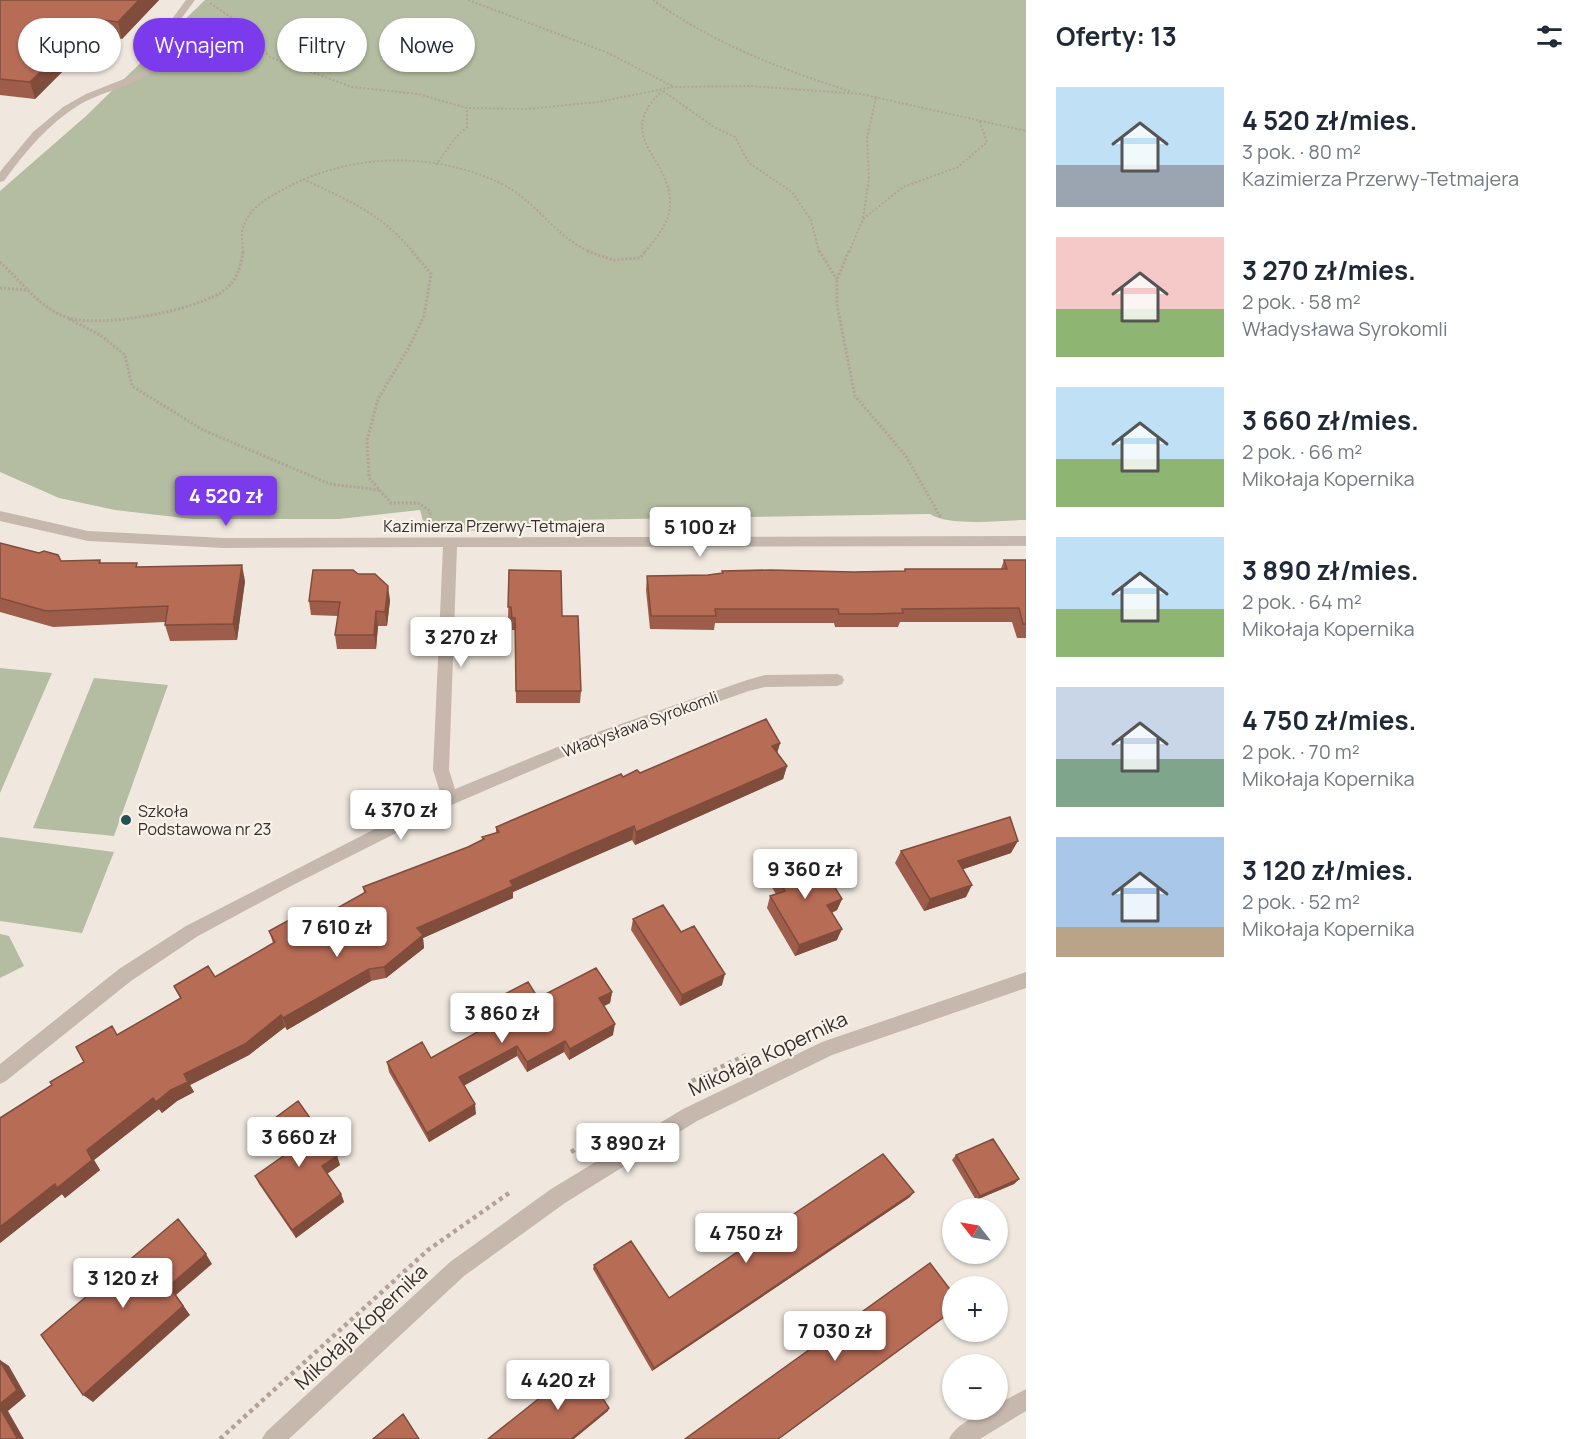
<!DOCTYPE html>
<html lang="pl">
<head>
<meta charset="utf-8">
<style>
	body { margin:0; font-family:Manrope,sans-serif; background:#f2f2f3; color:#1f2937; height:100vh; display:flex; flex-direction:column; font-size:22px; white-space:nowrap }
	* { box-sizing:border-box; margin:0 }
	p { font-size:20px; color:#747a83 }
	.icon { flex:none; width:33px; height:33px; fill:none; stroke:currentColor; stroke-width:2; stroke-linecap:round; stroke-linejoin:round }
	.map { position:relative; flex:1; overflow:hidden }
	.sheet { display:flex; flex-direction:column; background:#fff; width:570px }
	.sheet>* { flex:none }
	.banner { position:absolute; left:18px; top:18px; width:570px; height:54px; display:flex; gap:12px }
	.needle { width:39px; rotate:301deg }
	.fabs { position:absolute; left:942px; top:1198px; display:grid; gap:12px }
	.fabs a { display:grid; place-items:center; width:66px; height:66px; border-radius:50%; background:#fff; box-shadow:0 2px 4px #0004; font-size:30px }
	.price { position:absolute; translate:-50% -51px; padding:0 14px; border-radius:6px; background:#fff; color:#222; font-size:20px; line-height:39px; filter:drop-shadow(0 2px 3px #0008) }
	.price::after { content:''; position:absolute; left:50%; top:36px; width:18px; height:14px; margin-left:-9px; background:inherit; clip-path:polygon(0 0,100% 0,50% 100%) }
	.price.on { background:#7c3aed; color:#fff }
	ul { padding:0; list-style:none }
	li { display:flex; align-items:center; gap:18px; height:150px; padding:0 30px }
	li span { display:grid; place-items:center; flex:none; width:168px; height:120px; border-radius:0px; color:#555 }
	li>.icon { margin-inline-start:auto }
	span .icon { width:72px; height:72px; fill:#fffc; stroke-width:1 }
	li b { font-size:26px }
	h2 { display:flex; justify-content:space-between; align-items:center; height:72px; padding:0 30px; font-size:26px }
	.pill { padding:0 21px; border-radius:27px; background:#fff; box-shadow:0 2px 4px #0004; font-size:21px; line-height:54px }
	.pill.on { background:#7c3aed; color:#fff }
	main { display:flex; flex:1; min-height:0 }
	.map>svg:first-child { display:block }
	.green { fill:#b4bda1 }
	.lines { fill:none; stroke-linecap:round; stroke-linejoin:round }
	.path-far2 { stroke:#b2a297; stroke-width:2; stroke-dasharray:2 2; stroke-linecap:butt }
	.path-far1 { stroke:#b2a297; stroke-width:3; stroke-dasharray:2 2; stroke-linecap:butt }
	.path { stroke:#b2a297; stroke-width:4.5; stroke-dasharray:4 4; stroke-linecap:butt }
	.service { fill:#c7b8ad; fill-rule:evenodd }
	.minor { fill:#c7b8ad; fill-rule:evenodd }
	.wall { fill:#9d5d4a }
	.shaded-wall { fill:#804c3c }
	.building { fill:#b76c56; stroke:#804c3c; stroke-width:1.5 }
	.poi-dot { fill:#255052; stroke:#f8f2eb; stroke-width:2 }
	.labels { text-anchor:middle; stroke-width:4.5; stroke-linejoin:round; paint-order:stroke }
	.street-label { font-size:16px; fill:#362e2a; stroke:#f8f2eb }
	.poi-label { font-size:16px; fill:#362e2a; stroke:#f8f2eb; text-anchor:start }
	.near-street-label { font-size:20px; fill:#362e2a; stroke:#f8f2eb }
</style>
</head>
<body>
<main>
<div class="map">
<svg width="1026" height="1439" viewBox="0 0 1026 1439">
	<rect width="100%" height="100%" fill="#f0e8df"/>
	<path class="green" d="M205 0H1026V520C1002 520 949 527 930 514L568 520 562 528 426 532 420 510 339 519H192L115 510 59 498 0 472V191L86 116Z
		M0 668 52 673 0 793Z
		M94 678 168 685 114 836 33 828Z
		M0 837 114 852 82 933 0 921Z
		M0 934 9 936 24 966 0 978Z"/>
	<g class="lines">
		<path class="path-far2" d="M468 0 606 52 672 86
			M653 0C714 44 781 69 852 92
			M210 3 238 22 270 57 352 87 418 94 467 108 527 109 598 102 673 87 750 86 861 94 1026 131
			M663 91 714 127 735 137 749 163 792 192 811 220 819 252
			M436 165 456 137 467 127V108
			M303 179C347 200 381 213 413 252
			M863 218 869 179 867 138 876 97
			M243 252C243 244 240 233 244 225 250 208 268 197 284 189 349 153 433 151 500 183 536 200 554 236 590 252
			M645 252C656 238 670 223 670 204 672 158 612 138 662 91
			M849 252 863 219 903 187 958 167 987 142 979 120"/>
		<path class="path-far1" d="M412 251 431 274 424 316 409 347 378 399 367 440 369 478 391 503H418L430 511V520
			M587 251 613 260 640 258 646 251
			M819 251 837 279
			M849 251 837 279V305L855 396 906 456 941 518
			M0 262C20 280 37 305 63 316 95 330 200 311 227 288 238 278 241 265 243 251
			M0 288 29 290
			M69 319 100 335 125 355 132 386 203 430 330 484 379 490"/>
		<path class="path" d="M692 1081 748 1054
			M571 1152 618 1123
			M220 1439 428 1250 509 1193"/>
		<path class="service" d="M161 52 166 55C146 87 109 87 79 105 48 124 25 152 4 181L0 182V172L3 168 33 132 63 107 86 94 139 73Z"/>
		<path class="minor" d="M186 0H195L178 23 166 55 158 57 156 55 169 23Z
			M0 511 88 531 224 538 1026 536V546L457 547 449 770 455 789 572 741 747 680 765 675 837 674 842 676 844 680 842 684 837 686 765 687 749 691 582 749 456 803 293 885 198 936 131 981 6 1081 0 1084V1064L119 969 186 926 441 795 433 770 443 547 224 548 88 541 0 521Z
			M1026 972V988L832 1055 697 1121 565 1203 464 1276 289 1439H262L266 1432 450 1262 551 1189 683 1109 822 1042Z
			M1026 1389V1411L980 1439H949C955 1425 982 1410 998 1410V1404Z"/>
	</g>
	<path class="wall" d="M0 0H159L122 39 99 35 35 99 0 95Z
		M0 543 61 561 100 560 101 563 138 567 245 581 237 640 170 641 165 625V622L53 627 0 612Z
		M1004 560H1026V638H1017L1012 622H900L898 627H835L834 623H715L714 630 650 629 646 590 647 576 708 575 722 573V571L854 572 904 571 905 569H1001Z
		M509 570 562 616 581 691 580 703H516L515 630H512L511 620 508 619Z
		M390 600 387 626H378L376 649H337L335 635 338 616 311 615 309 601Z
		M780 743 777 753 787 766 783 779 635 845 632 840 571 866 513 892V898L423 938 424 948 386 978 371 981 287 1030 285 1027 249 1055 190 1085 194 1092 177 1101 162 1113 159 1109 94 1160 100 1170 65 1198 62 1194 0 1243V1118L52 1085 84 1062 117 1035 180 998 174 986 215 977 273 943 269 931 309 924 364 893 363 887 468 847 482 840V837L496 833V827L623 777Z
		M901 851 1011 853 963 869 966 897 924 911 895 863Z
		M770 866 818 878 842 899 837 910 832 913 837 940 795 956 767 908 770 896 776 894 766 878Z
		M633 919 681 932 722 985 680 1006 631 930Z
		M612 992 610 1003 604 1006 613 1035 569 1060 564 1052 527 1072 517 1056 464 1085 476 1114 429 1142 389 1072 387 1062 431 1058 497 1021 491 1012V1001Z
		M267 1124 337 1156 340 1165 327 1174 341 1194 344 1202 296 1238 259 1184 255 1176 287 1153 271 1133Z
		M956 1155 1019 1179 1014 1184 976 1200 952 1160Z
		M910 1197 652 1371 593 1269 594 1265 669 1298Z"/>
	<path class="shaded-wall" d="M139 0H159L122 39 118 22Z
		M95 19 99 35 35 99 30 82Z
		M242 565 245 581 237 640 233 624Z
		M388 586 390 600 387 626 385 612Z
		M376 611 378 626 376 649 374 635Z
		M780 743 776 757 772 746Z
		M787 766 783 779 635 845 636 832Z
		M634 826 632 840 513 892V898L423 938 424 948 386 978 384 967 417 928 510 881Z
		M1018 841 1011 853 952 873 958 861Z
		M972 885 966 897 924 911 930 899Z
		M842 899 837 910 823 916 827 905Z
		M842 929 837 940 795 956 799 945Z
		M369 969 371 981 287 1030 283 1018Z
		M725 974 722 985 680 1006 682 995Z
		M612 992 610 1003 598 1009 599 998Z
		M281 1015 285 1027 249 1055 190 1085 194 1092 177 1101 162 1113 159 1109 94 1160 100 1170 65 1198 62 1194 0 1243V1227L87 1150 184 1074Z
		M615 1024 613 1035 569 1060 570 1049Z
		M565 1041 564 1052 527 1072V1062Z
		M517 1046V1056L460 1088 459 1077Z
		M475 1104 476 1114 429 1142 427 1133Z
		M337 1156 340 1165 325 1175 322 1166Z
		M1019 1179 1014 1184 976 1200 980 1196Z
		M914 1192 910 1197 652 1371 654 1368Z
		M341 1194 344 1202 296 1238 292 1230Z
		M206 1254 212 1264 176 1295 190 1315 93 1402 83 1395 169 1286Z
		M952 1311 779 1439H778Z
		M0 1360 9 1366 26 1396 8 1411 24 1439H16L0 1408Z
		M609 1408 608 1411 574 1439H571Z"/>
	<path class="building" d="M0 0H139L118 22 95 19 30 82 0 79Z
		M0 543 39 553 44 551 58 555 61 561 100 560 99 563H137L136 567 242 565 233 624 165 625 168 606 46 611 0 598Z
		M1004 560H1026V624H1023L1019 608 902 609 903 613 872 614H839L838 609H715L716 616H651L647 576 708 575 723 573 722 571 770 570 854 572 905 571V569H1007Z
		M313 570H353L358 574H375L388 586 385 612 376 611 374 635H335L340 602 309 601Z
		M509 570 561 571 562 616H578L581 691H516L515 618H512L511 607H508Z
		M766 719 780 743 772 746 787 766 636 832 634 826 572 853 510 881 513 886 417 928 423 935 384 967 369 969 283 1018 281 1015 245 1044 184 1074 188 1082 171 1090 156 1102 153 1098 87 1150 92 1160 57 1188 55 1184 0 1227V1118L52 1085 50 1082 84 1062 76 1047 112 1026 117 1035 181 998 174 986 208 966 215 977 246 959 275 942 269 931 302 913 309 924 366 892 363 887 468 847 484 839 482 837 499 832 496 827 621 774 623 777 637 770 640 773Z
		M1010 817 1018 841 958 861 972 885 930 899 901 851Z
		M803 854 818 878 827 875 842 899 827 905 842 929 799 945 770 896 785 891 770 866Z
		M663 905 681 932 694 926 725 974 682 995 633 919Z
		M596 968 612 992 599 998 615 1024 570 1049 565 1041 527 1062 517 1046 459 1077 475 1104 427 1133 387 1062 422 1042 431 1058 501 1019 491 1001 528 982 538 998Z
		M298 1101 337 1156 322 1166 341 1194 292 1230 255 1176 289 1152 267 1124Z
		M993 1139 1019 1179 980 1196 956 1155Z
		M883 1154 914 1192 654 1368 594 1265 631 1241 669 1298Z
		M178 1219 206 1254 169 1286 183 1306 83 1395 41 1335Z
		M930 1263 952 1292V1311L778 1439H685Z
		M0 1361 17 1390 0 1404Z
		M581 1365 609 1408 571 1439H488Z
		M0 1408 17 1438 16 1439H0Z
		M403 1414 419 1439H373Z"/>
	<circle class="poi-dot" cx="126" cy="820" r="6"/>
	<g class="labels">
		<g class="street-label">
			<text x="494" y="532">Kazimierza Przerwy-Tetmajera</text>
			<text transform="translate(640 724) rotate(-20)" y="6">Władysława Syrokomli</text>
		</g>
		<g class="poi-label">
			<text x="138" y="817">Szkoła<tspan x="138" dy="18">Podstawowa nr 23</tspan></text>
		</g>
		<g class="near-street-label">
			<text transform="translate(768 1054) rotate(-25)" y="7">Mikołaja Kopernika</text>
			<text transform="translate(361 1327) rotate(-43)" y="7">Mikołaja Kopernika</text>
		</g>
	</g>
</svg>
<div class="fabs">
<a><svg class="needle" viewBox="-14 -14 28 28"><path d="M0-13l5 13h-10z" fill="#e53935"/><path d="M0 13l5-13h-10z" fill="#747a83"/></svg></a>
<a>+</a>
<a>−</a>
</div>
<b class="price on" style="left:226px;top:527px">4 520 zł</b>
<b class="price" style="left:700px;top:558px">5 100 zł</b>
<b class="price" style="left:461px;top:668px">3 270 zł</b>
<b class="price" style="left:401px;top:841px">4 370 zł</b>
<b class="price" style="left:805px;top:900px">9 360 zł</b>
<b class="price" style="left:337px;top:958px">7 610 zł</b>
<b class="price" style="left:502px;top:1044px">3 860 zł</b>
<b class="price" style="left:299px;top:1168px">3 660 zł</b>
<b class="price" style="left:628px;top:1174px">3 890 zł</b>
<b class="price" style="left:746px;top:1264px">4 750 zł</b>
<b class="price" style="left:123px;top:1309px">3 120 zł</b>
<b class="price" style="left:835px;top:1362px">7 030 zł</b>
<b class="price" style="left:558px;top:1411px">4 420 zł</b>
<div class="banner">
<a class="pill">Kupno</a>
<a class="pill on">Wynajem</a>
<a class="pill">Filtry</a>
<a class="pill">Nowe</a>
</div>
</div>
<section class="sheet">
<h2>Oferty: 13<svg class="icon" aria-label="filters" viewBox="0 0 24 24"><path d="M4 7h16M4 17h16"/><circle cx="9" cy="7" r="2"/><circle cx="15" cy="17" r="2"/></svg></h2>
<ul>
<li><span style="background:linear-gradient(#bfe0f5 65%,#9aa5b1 0)"><svg class="icon" aria-label="home" viewBox="0 0 24 24"><path d="M3 11l9-7 9 7M6 9v11h12V9"/></svg></span><div><b>4 520 zł/mies.</b><p>3 pok. · 80 m²</p><p>Kazimierza Przerwy-Tetmajera</p></div></li>
<li><span style="background:linear-gradient(#f6c9c9 60%,#8fb573 0)"><svg class="icon" aria-label="home" viewBox="0 0 24 24"><path d="M3 11l9-7 9 7M6 9v11h12V9"/></svg></span><div><b>3 270 zł/mies.</b><p>2 pok. · 58 m²</p><p>Władysława Syrokomli</p></div></li>
<li><span style="background:linear-gradient(#bfe0f5 60%,#8fb573 0)"><svg class="icon" aria-label="home" viewBox="0 0 24 24"><path d="M3 11l9-7 9 7M6 9v11h12V9"/></svg></span><div><b>3 660 zł/mies.</b><p>2 pok. · 66 m²</p><p>Mikołaja Kopernika</p></div></li>
<li><span style="background:linear-gradient(#bfe0f5 60%,#8fb573 0)"><svg class="icon" aria-label="home" viewBox="0 0 24 24"><path d="M3 11l9-7 9 7M6 9v11h12V9"/></svg></span><div><b>3 890 zł/mies.</b><p>2 pok. · 64 m²</p><p>Mikołaja Kopernika</p></div></li>
<li><span style="background:linear-gradient(#c9d6e8 60%,#7fa58c 0)"><svg class="icon" aria-label="home" viewBox="0 0 24 24"><path d="M3 11l9-7 9 7M6 9v11h12V9"/></svg></span><div><b>4 750 zł/mies.</b><p>2 pok. · 70 m²</p><p>Mikołaja Kopernika</p></div></li>
<li><span style="background:linear-gradient(#a9c7e8 75%,#b9a48a 0)"><svg class="icon" aria-label="home" viewBox="0 0 24 24"><path d="M3 11l9-7 9 7M6 9v11h12V9"/></svg></span><div><b>3 120 zł/mies.</b><p>2 pok. · 52 m²</p><p>Mikołaja Kopernika</p></div></li>
</ul>
</section>
</main>
</body>
</html>
